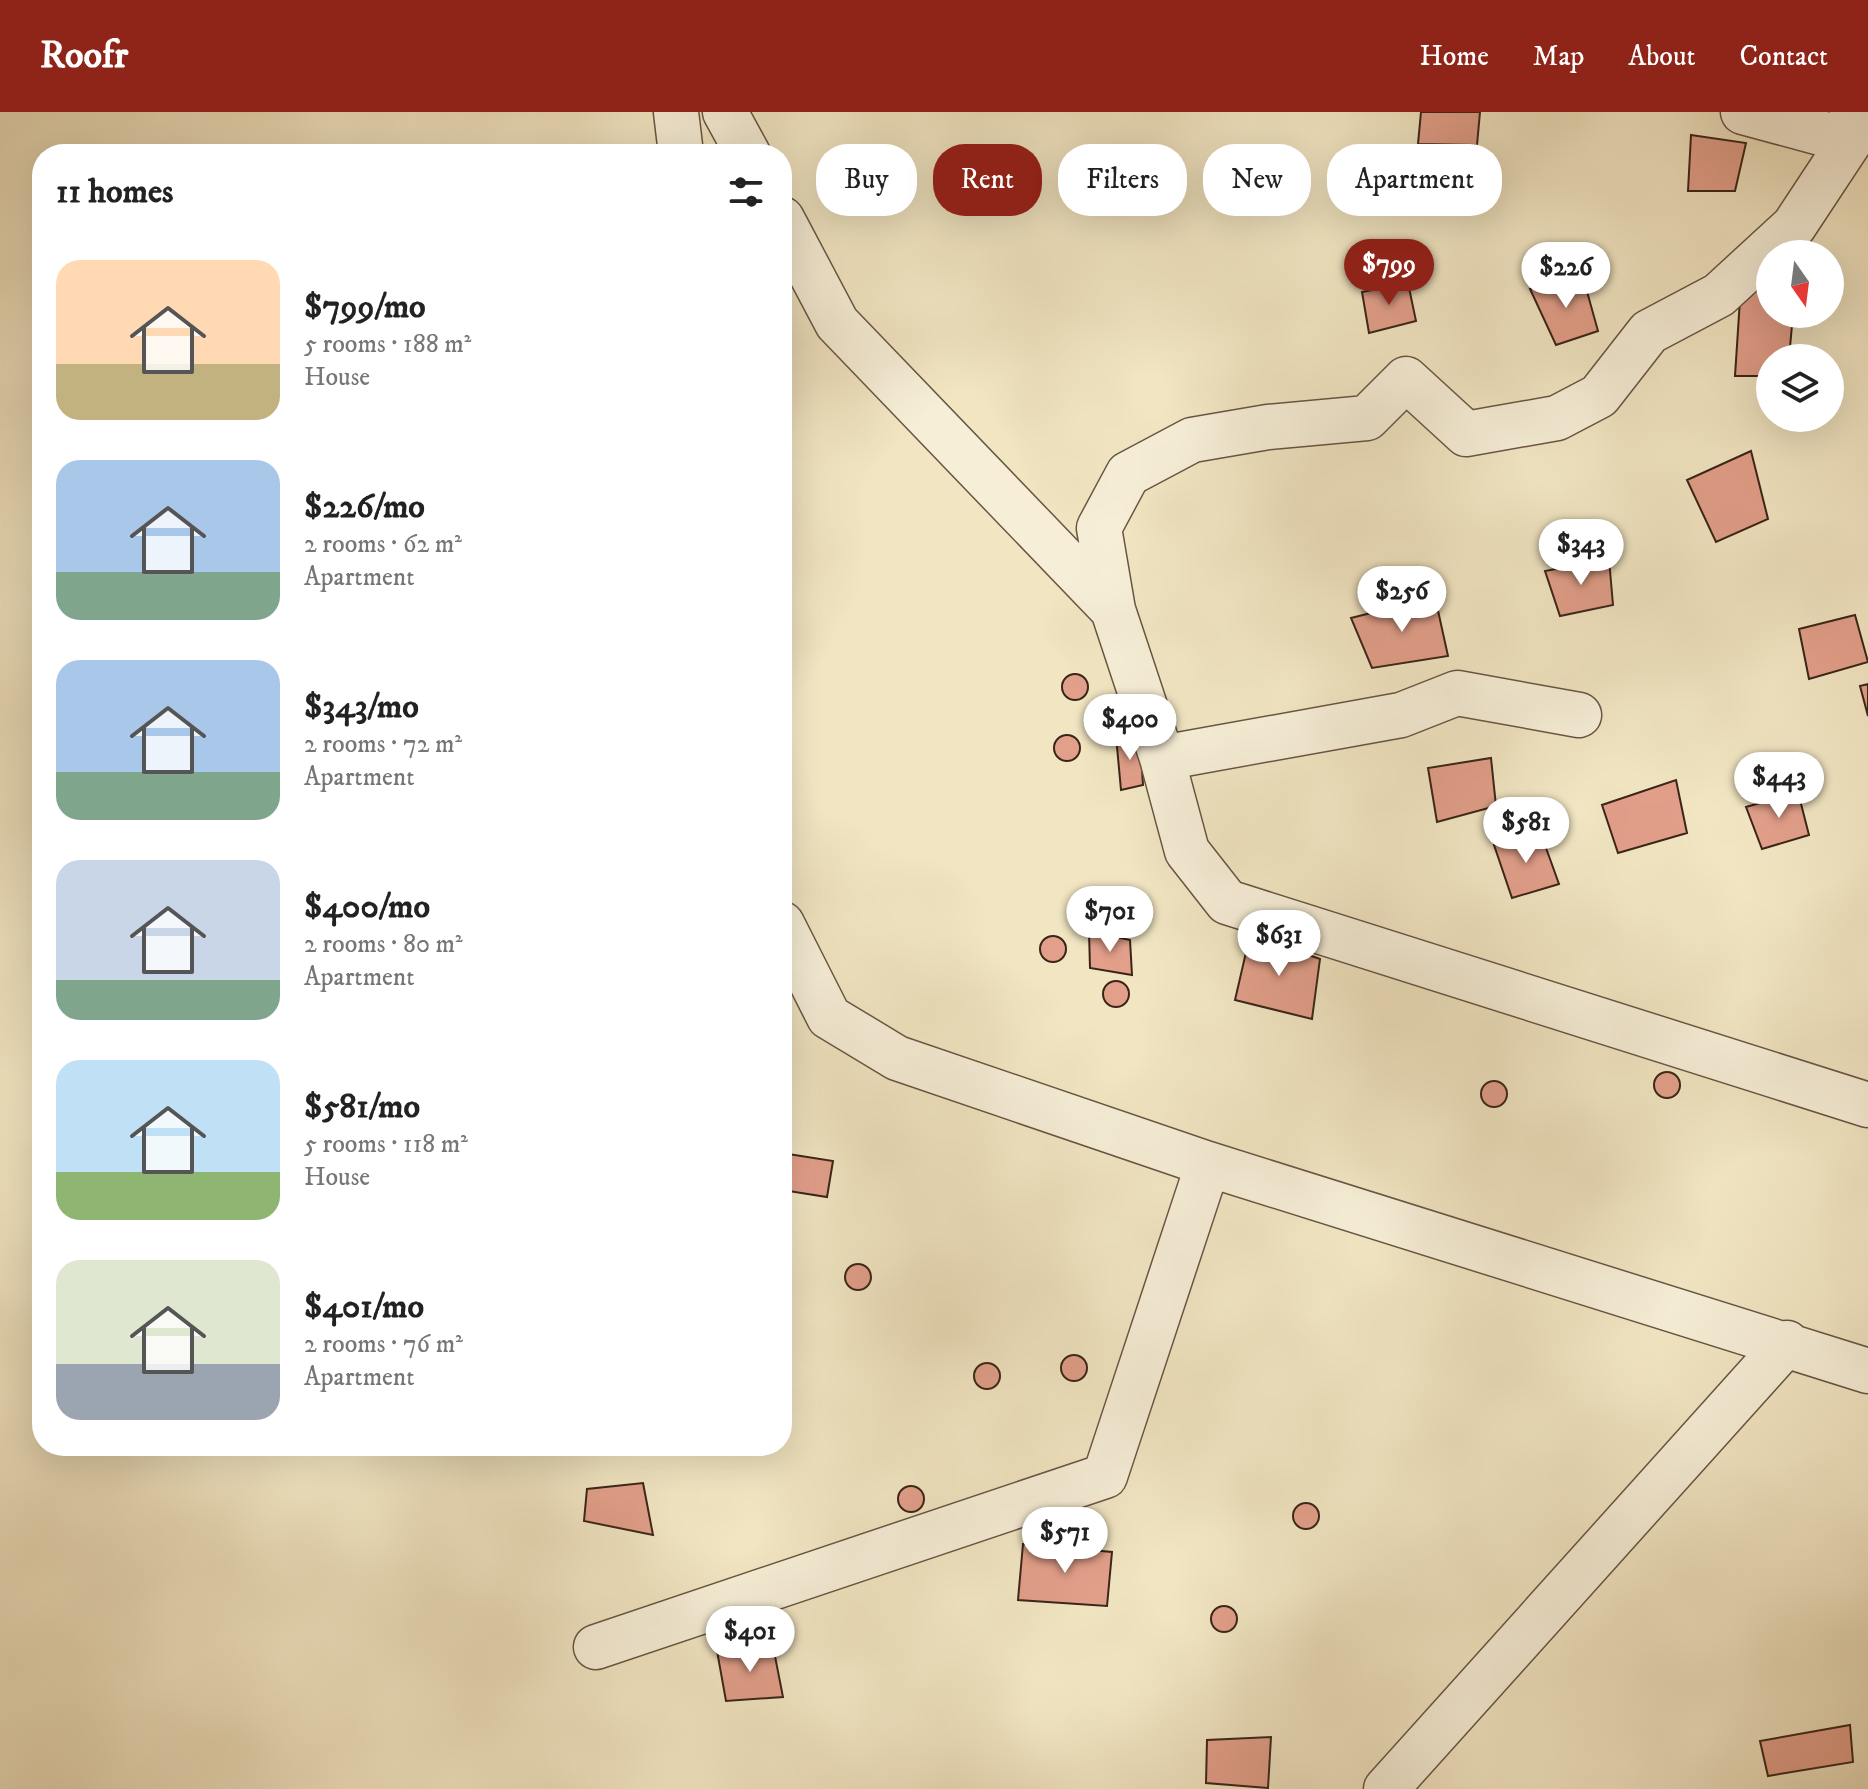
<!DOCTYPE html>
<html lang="en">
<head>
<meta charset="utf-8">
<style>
	body { margin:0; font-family:"IM FELL DW Pica",serif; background:#f6f6f6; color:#222; height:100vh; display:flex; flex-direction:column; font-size:30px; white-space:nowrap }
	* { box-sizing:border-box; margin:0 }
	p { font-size:26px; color:#767676 }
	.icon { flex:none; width:44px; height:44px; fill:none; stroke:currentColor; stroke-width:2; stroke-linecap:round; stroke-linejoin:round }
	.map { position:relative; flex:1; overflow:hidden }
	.drawer { position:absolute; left:32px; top:32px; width:760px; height:1312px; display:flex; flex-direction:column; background:#fff; border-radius:32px; box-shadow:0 8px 32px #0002 }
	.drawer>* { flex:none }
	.hud { position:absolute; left:816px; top:32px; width:760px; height:72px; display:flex; gap:16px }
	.needle { width:52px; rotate:166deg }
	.fabs { position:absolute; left:1756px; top:128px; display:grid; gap:16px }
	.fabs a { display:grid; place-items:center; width:88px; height:88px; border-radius:50%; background:#fff; box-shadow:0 8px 32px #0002; font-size:40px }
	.price { position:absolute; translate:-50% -68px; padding:0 18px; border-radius:28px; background:#fff; color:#222; font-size:26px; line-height:52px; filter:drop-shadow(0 2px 4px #0008) }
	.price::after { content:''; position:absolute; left:50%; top:48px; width:24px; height:18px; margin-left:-12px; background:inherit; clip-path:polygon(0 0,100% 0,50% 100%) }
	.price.active { background:#8f2418; color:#fff }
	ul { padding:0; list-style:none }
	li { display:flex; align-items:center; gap:24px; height:200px; padding:0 24px }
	li span { display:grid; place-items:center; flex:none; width:224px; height:160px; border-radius:24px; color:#555 }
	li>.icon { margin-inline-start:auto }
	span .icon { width:96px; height:96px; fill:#fffc; stroke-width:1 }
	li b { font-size:34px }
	h2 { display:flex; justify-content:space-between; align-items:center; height:96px; padding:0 24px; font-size:34px }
	.tag { padding:0 28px; border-radius:32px; background:#fff; box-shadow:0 8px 32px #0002; font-size:28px; line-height:72px }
	.tag.active { background:#8f2418; color:#fff }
	header { display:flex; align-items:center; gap:48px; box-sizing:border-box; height:112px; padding:0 40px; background:#8f2418; color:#fff }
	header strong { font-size:38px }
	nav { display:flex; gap:44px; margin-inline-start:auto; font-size:28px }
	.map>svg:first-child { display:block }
	.building { fill:#e29f8a; stroke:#3a2519; stroke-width:2 }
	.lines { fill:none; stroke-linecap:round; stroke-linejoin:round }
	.minor-casing { stroke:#685543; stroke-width:47 }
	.minor { stroke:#f6eed7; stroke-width:44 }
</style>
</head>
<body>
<header>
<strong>Roofr</strong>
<nav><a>Home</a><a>Map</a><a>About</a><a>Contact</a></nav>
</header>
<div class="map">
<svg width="1868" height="1677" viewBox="0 0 1868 1677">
	<rect width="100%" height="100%" fill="#f1e5c2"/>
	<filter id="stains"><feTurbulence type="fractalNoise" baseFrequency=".0025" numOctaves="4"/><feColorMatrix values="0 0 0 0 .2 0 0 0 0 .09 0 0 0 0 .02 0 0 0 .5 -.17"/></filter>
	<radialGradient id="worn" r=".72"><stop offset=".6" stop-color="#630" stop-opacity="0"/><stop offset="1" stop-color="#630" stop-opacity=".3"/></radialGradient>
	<path class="building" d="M1421 0H1480L1477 33 1418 32Z
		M1691 23 1746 31 1735 79H1688Z
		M1365 51 1373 76 1341 84 1336 54Z
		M1583 165 1598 219 1556 233 1530 177Z
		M1408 171 1416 209 1369 221 1362 180Z
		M1741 172 1770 173V202H1793L1789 246H1770V264H1735Z
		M1751 339 1768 407 1716 430 1687 368Z
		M1609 447 1613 493 1560 504 1545 459Z
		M1435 485 1448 544 1372 556 1351 506Z
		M1855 503 1868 550 1809 567 1799 517Z
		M1062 575a13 13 0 1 1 26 0a13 13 0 1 1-26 0Z
		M1868 572V604L1860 574Z
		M1054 636a13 13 0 1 1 26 0a13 13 0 1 1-26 0Z
		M1116 624 1140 625 1143 673 1121 678Z
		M1491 646 1496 694 1437 710 1428 656Z
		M1676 668 1687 721 1618 741 1602 693Z
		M1798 680 1809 723 1762 737 1746 695Z
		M1541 722 1559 772 1512 786 1494 733Z
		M1089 819 1130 828 1132 863 1090 856Z
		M1250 823 1320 847 1312 907 1235 888Z
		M1040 837a13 13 0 1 1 26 0a13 13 0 1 1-26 0Z
		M1103 882a13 13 0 1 1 26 0a13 13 0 1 1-26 0Z
		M1654 973a13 13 0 1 1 26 0a13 13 0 1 1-26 0Z
		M1481 982a13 13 0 1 1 26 0a13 13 0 1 1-26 0Z
		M782 1041 833 1049 827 1085 782 1078Z
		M845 1165a13 13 0 1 1 26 0a13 13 0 1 1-26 0Z
		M1061 1256a13 13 0 1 1 26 0a13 13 0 1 1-26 0Z
		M974 1264a13 13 0 1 1 26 0a13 13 0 1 1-26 0Z
		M643 1371 653 1423 584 1409 587 1377Z
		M898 1387a13 13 0 1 1 26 0a13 13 0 1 1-26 0Z
		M1293 1404a13 13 0 1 1 26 0a13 13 0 1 1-26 0Z
		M1023 1432 1112 1440 1107 1494 1018 1488Z
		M1211 1507a13 13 0 1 1 26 0a13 13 0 1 1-26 0Z
		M773 1534 783 1585 726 1589 717 1539Z
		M1850 1613 1853 1650 1768 1664 1760 1629Z
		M1271 1625 1268 1676 1206 1671 1207 1628Z"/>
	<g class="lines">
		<defs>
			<path id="minor" d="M676 0 681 42
				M725 0 748 42
				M1743 0 1850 29
				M782 107 837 211 1113 498 1162 646 1187 739 1227 790 1868 993
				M1113 498 1099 416 1128 362 1192 328 1268 315 1367 306 1406 267 1466 322 1557 306 1599 284 1649 220 1719 183 1794 114 1850 29 1852 0
				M1162 646 1401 603 1457 581 1579 603
				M782 812 829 905 897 946 1208 1052 1868 1259
				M596 1535 1105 1364 1208 1052
				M1386 1677 1787 1231"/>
		</defs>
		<use href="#minor" class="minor-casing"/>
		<use href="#minor" class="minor"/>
	</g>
	<rect width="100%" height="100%" filter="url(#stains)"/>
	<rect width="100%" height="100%" fill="url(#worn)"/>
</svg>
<div class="fabs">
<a><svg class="needle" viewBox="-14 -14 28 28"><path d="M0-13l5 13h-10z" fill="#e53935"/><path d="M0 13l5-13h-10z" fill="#767676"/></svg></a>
<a><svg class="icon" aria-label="layers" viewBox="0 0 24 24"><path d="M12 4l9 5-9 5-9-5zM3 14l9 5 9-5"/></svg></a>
</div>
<b class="price active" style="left:1389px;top:195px">$799</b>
<b class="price" style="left:1566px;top:198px">$226</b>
<b class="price" style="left:1581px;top:475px">$343</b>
<b class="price" style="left:1402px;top:522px">$256</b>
<b class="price" style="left:1130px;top:650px">$400</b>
<b class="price" style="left:1779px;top:708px">$443</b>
<b class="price" style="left:1526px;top:753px">$581</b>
<b class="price" style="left:1110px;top:842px">$701</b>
<b class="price" style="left:1279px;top:866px">$631</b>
<b class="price" style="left:1065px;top:1463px">$571</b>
<b class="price" style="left:750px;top:1562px">$401</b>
<div class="hud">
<a class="tag">Buy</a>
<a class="tag active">Rent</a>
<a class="tag">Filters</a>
<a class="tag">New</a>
<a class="tag">Apartment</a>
</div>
<section class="drawer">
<h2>11 homes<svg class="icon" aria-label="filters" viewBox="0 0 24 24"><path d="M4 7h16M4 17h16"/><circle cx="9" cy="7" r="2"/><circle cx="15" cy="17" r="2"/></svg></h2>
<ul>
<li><span style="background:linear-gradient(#ffd9b3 65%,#c2b280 0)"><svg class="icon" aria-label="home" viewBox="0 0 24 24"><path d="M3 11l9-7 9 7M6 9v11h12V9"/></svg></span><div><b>$799/mo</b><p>5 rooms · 188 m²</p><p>House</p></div></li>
<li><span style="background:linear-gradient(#a9c7e8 70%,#7fa58c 0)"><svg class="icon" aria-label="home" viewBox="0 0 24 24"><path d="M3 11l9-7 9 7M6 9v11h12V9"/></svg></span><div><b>$226/mo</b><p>2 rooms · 62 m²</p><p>Apartment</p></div></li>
<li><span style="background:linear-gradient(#a9c7e8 70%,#7fa58c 0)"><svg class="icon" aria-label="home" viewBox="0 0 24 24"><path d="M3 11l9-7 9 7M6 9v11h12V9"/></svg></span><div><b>$343/mo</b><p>2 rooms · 72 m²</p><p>Apartment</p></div></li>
<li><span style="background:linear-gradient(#c9d6e8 75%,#7fa58c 0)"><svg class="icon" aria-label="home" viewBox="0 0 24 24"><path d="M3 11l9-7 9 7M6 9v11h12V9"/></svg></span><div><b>$400/mo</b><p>2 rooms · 80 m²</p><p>Apartment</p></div></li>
<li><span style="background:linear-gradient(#bfe0f5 70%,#8fb573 0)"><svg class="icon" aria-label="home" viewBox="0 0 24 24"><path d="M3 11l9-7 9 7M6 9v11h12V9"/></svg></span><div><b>$581/mo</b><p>5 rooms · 118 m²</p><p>House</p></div></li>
<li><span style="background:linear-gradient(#dfe7d0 65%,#9aa5b1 0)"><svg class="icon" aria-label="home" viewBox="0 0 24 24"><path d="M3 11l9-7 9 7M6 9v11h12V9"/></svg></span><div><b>$401/mo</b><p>2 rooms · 76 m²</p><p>Apartment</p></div></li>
</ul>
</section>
</div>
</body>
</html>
